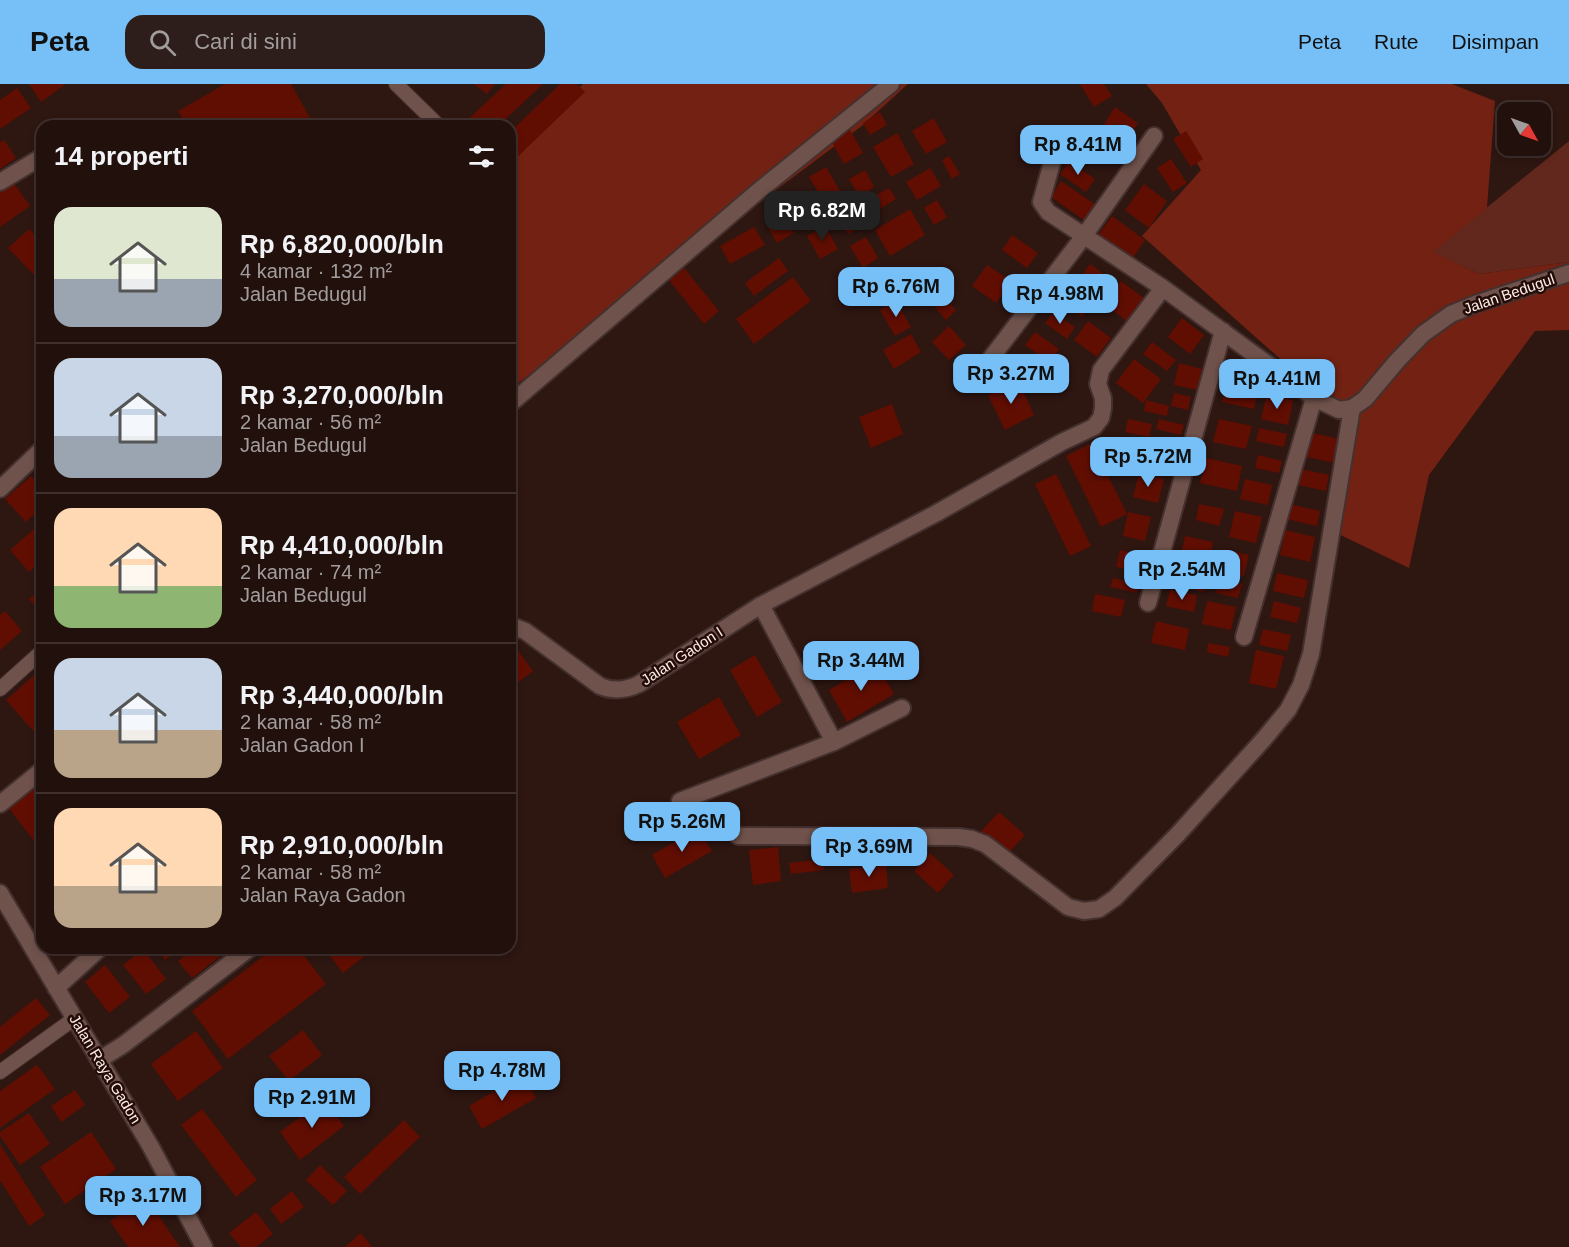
<!DOCTYPE html>
<html lang="id">
<head>
<meta charset="utf-8">
<style>
	body { margin:0; font-family:Arial,sans-serif; background:#2e1e1b; color:#f1f3f6; height:100vh; display:flex; flex-direction:column; font-size:22px; white-space:nowrap }
	* { box-sizing:border-box; margin:0 }
	p { font-size:20px; color:#a29d9d }
	.icon { flex:none; width:33px; height:33px; fill:none; stroke:currentColor; stroke-width:2; stroke-linecap:round; stroke-linejoin:round }
	.map { position:relative; flex:1; overflow:hidden }
	.side { position:absolute; left:36px; top:36px; width:480px; height:834px; display:flex; flex-direction:column; background:#22100d; border-radius:18px; box-shadow:0 3px 9px #0003,0 0 0 2px #3f302e }
	.side>* { flex:none }
	.needle { width:39px; rotate:130deg }
	.tools { position:absolute; left:1497px; top:18px; display:grid; gap:12px }
	.tools a { display:grid; place-items:center; width:54px; height:54px; border-radius:12px; background:#22100d; box-shadow:0 3px 9px #0003,0 0 0 2px #3f302e; font-size:30px }
	.price { position:absolute; translate:-50% -51px; padding:0 14px; border-radius:12px; background:#76c0f7; color:#111; font-size:20px; line-height:39px; filter:drop-shadow(0 2px 3px #0008) }
	.price::after { content:''; position:absolute; left:50%; top:36px; width:18px; height:14px; margin-left:-9px; background:inherit; clip-path:polygon(0 0,100% 0,50% 100%) }
	.price.on { background:#222; color:#fff }
	ul { padding:0; list-style:none }
	li { display:flex; align-items:center; gap:18px; height:150px; padding:0 18px }
	li+li { border-top:2px solid #3f302e }
	li span { display:grid; place-items:center; flex:none; width:168px; height:120px; border-radius:18px; color:#555 }
	li>.icon { margin-inline-start:auto }
	span .icon { width:72px; height:72px; fill:#fffc; stroke-width:1 }
	li b { font-size:26px }
	h2 { display:flex; justify-content:space-between; align-items:center; height:72px; padding:0 18px; font-size:26px }
	header { display:flex; align-items:center; gap:36px; box-sizing:border-box; height:84px; padding:0 30px; background:#76c0f7; color:#111 }
	header strong { font-size:28px }
	nav { display:flex; gap:33px; margin-inline-start:auto; font-size:21px }
	.search { width:420px; height:54px; background:#2e1e1b; display:flex; align-items:center; gap:15px; box-sizing:border-box; padding:0 21px; border-radius:18px; color:#a29d9d; font-size:22px }
	.map>svg:first-child { display:block }
	.green { fill:#62281d }
	.forest { fill:#722112 }
	.building { fill:#610e02 }
	.lines { fill:none; stroke-linecap:round; stroke-linejoin:round }
	.service-casing { stroke:#44312f; stroke-width:16 }
	.minor-casing { stroke:#44312f; stroke-width:20 }
	.service { stroke:#6f524b; stroke-width:14 }
	.minor { stroke:#6f524b; stroke-width:16 }
	.labels { text-anchor:middle; stroke-width:5; stroke-linejoin:round; paint-order:stroke }
	.street-label { font-size:15px; fill:#feece8; stroke:#240d08 }
</style>
</head>
<body>
<header>
<strong>Peta</strong>
<div class="search"><svg class="icon" aria-label="search" viewBox="0 0 24 24"><circle cx="10" cy="10" r="6"/><path d="M15 15l6 6"/></svg>Cari di sini</div>
<nav><a>Peta</a><a>Rute</a><a>Disimpan</a></nav>
</header>
<div class="map">
<svg width="1569" height="1163" viewBox="0 0 1569 1163">
	<rect width="100%" height="100%" fill="#2e1611"/>
	<path class="green" d="M1569 57V178L1479 190 1432 168Z"/>
	<path class="forest" d="M583 0H908L863 41 510 305V75Z
		M1146 0H1452L1495 17 1487 124 1433 168 1479 190 1569 178V246L1535 247 1429 391 1409 484 1328 445 1350 337 1142 152 1201 86 1162 19Z"/>
	<path class="building" d="M29 0H66L41 18Z
		M225 0H291L310 34 296 42H187L178 27Z
		M474 0H495L487 10Z
		M506 0H543L498 42H466L464 39Z
		M560 0H577L585 8 510 80V48Z
		M1080 0H1104L1112 12 1094 23Z
		M17 4 31 24 0 45V16Z
		M1115 23 1138 39 1125 58 1103 42Z
		M880 28 887 41 870 51 863 39Z
		M934 34 947 58 926 70 912 47Z
		M849 44 863 69 844 80 830 55Z
		M1095 45 1120 62 1110 77 1085 60Z
		M1186 47 1203 75 1191 83 1173 55Z
		M897 49 914 80 891 93 873 63Z
		M4 56 16 74 0 85V59Z
		M949 72 960 90 952 95 942 76Z
		M1171 75 1187 99 1173 108 1157 84Z
		M1069 77 1095 95 1086 108 1060 90Z
		M826 83 840 107 823 116 809 93Z
		M930 84 941 102 917 116 906 98Z
		M865 86 874 103 859 112 849 95Z
		M1061 97 1099 123 1088 139 1051 113Z
		M13 98 30 122 0 143V107Z
		M1144 100 1167 117 1149 144 1125 126Z
		M889 104 896 115 867 133 860 120Z
		M811 106 821 124 804 134 793 116Z
		M937 116 947 133 934 141 924 124Z
		M844 118 859 144 848 150 833 124Z
		M910 125 925 151 890 172 875 146Z
		M782 127 794 149 777 159 764 137Z
		M1112 132 1145 156 1132 175 1098 151Z
		M825 142 838 165 820 175 807 152Z
		M754 143 765 161 730 180 720 162Z
		M29 145 42 158V199L8 164Z
		M1012 151 1038 169 1027 184 1002 166Z
		M866 153 878 174 863 184 850 162Z
		M779 174 788 187 754 212 745 199Z
		M1090 180 1109 194 1098 209 1079 196Z
		M987 181 1011 197 996 219 972 202Z
		M684 184 719 227 704 240 669 196Z
		M793 193 811 217 754 260 736 235Z
		M1121 197 1145 215 1128 238 1104 220Z
		M932 200 956 226 946 236 922 209Z
		M1072 204 1093 219 1082 233 1062 218Z
		M896 217 911 243 895 252 880 226Z
		M1053 228 1075 243 1067 255 1045 239Z
		M1182 234 1204 251 1190 270 1168 253Z
		M1088 237 1111 254 1097 273 1074 256Z
		M949 242 966 261 949 276 932 258Z
		M1035 248 1059 265 1050 279 1025 261Z
		M911 250 921 268 894 285 883 266Z
		M1152 258 1176 276 1167 287 1143 270Z
		M1134 275 1161 295 1143 319 1116 299Z
		M1179 279 1202 285 1197 306 1174 301Z
		M1228 294 1259 301 1254 325 1222 318Z
		M1018 296 1034 331 1005 346 988 311Z
		M1174 309 1191 313 1188 326 1171 322Z
		M1267 310 1293 316 1288 341 1261 335Z
		M1146 316 1169 322 1167 332 1144 327Z
		M892 320 903 350 871 364 859 333Z
		M1128 335 1152 340 1149 353 1125 348Z
		M1159 335 1184 341 1181 351 1156 345Z
		M1219 335 1252 342 1246 365 1213 358Z
		M1259 344 1287 350 1284 363 1256 357Z
		M1308 348 1340 355 1335 379 1302 372Z
		M1092 359 1127 430 1101 443 1066 372Z
		M1258 371 1282 377 1279 389 1255 384Z
		M1206 374 1242 382 1237 407 1200 399Z
		M1297 384 1329 391 1326 407 1293 400Z
		M1139 389 1164 395 1158 419 1133 413Z
		M1056 390 1091 462 1070 472 1035 400Z
		M31 392 42 405V423L26 438 5 415Z
		M1245 395 1272 401 1268 421 1240 415Z
		M1199 420 1224 425 1219 442 1196 436Z
		M1289 420 1320 427 1317 442 1286 435Z
		M1235 427 1262 433 1256 459 1229 453Z
		M1128 428 1151 433 1145 457 1123 452Z
		M42 438V476L29 488 10 466Z
		M1285 446 1315 453 1310 478 1280 471Z
		M1185 452 1213 458 1209 477 1181 471Z
		M1222 465 1249 471 1244 492 1217 487Z
		M1120 466 1143 471 1139 488 1116 483Z
		M1172 480 1209 488 1204 508 1168 500Z
		M1277 489 1308 496 1304 514 1273 507Z
		M1113 494 1139 500 1137 509 1110 503Z
		M1219 494 1242 500 1238 514 1215 509Z
		M42 504V530L29 515Z
		M1170 506 1197 511 1194 528 1166 522Z
		M1095 510 1125 516 1121 533 1092 527Z
		M1207 517 1236 523 1231 546 1202 540Z
		M1274 517 1301 524 1297 539 1270 533Z
		M5 527 22 547 0 566V531Z
		M1156 537 1189 545 1185 566 1151 559Z
		M1263 545 1291 551 1287 567 1259 561Z
		M1208 559 1230 563 1228 573 1207 568Z
		M513 560 533 587 513 602 510 599V562Z
		M1256 566 1284 572 1276 605 1249 599Z
		M755 571 782 618 757 633 730 586Z
		M876 579 894 610 847 638 829 606Z
		M39 587 42 591V657L6 616Z
		M719 613 741 651 699 675 677 638Z
		M42 695V767L7 722Z
		M999 728 1025 751 1007 771 981 747Z
		M698 744 712 767 665 794 652 771Z
		M778 763 781 797 753 801 749 766Z
		M930 769 954 791 938 809 914 787Z
		M823 775 824 786 791 790 789 779Z
		M886 780 888 804 852 809 849 785Z
		M156 864H181L165 876Z
		M195 864H231L192 894 178 877Z
		M274 864H298L326 900 228 975 192 927Z
		M324 864H375L343 889Z
		M143 865 166 895 146 910 123 881Z
		M105 881 130 913 109 929 85 898Z
		M36 914 50 931 0 971V943Z
		M303 946 322 971 289 997 269 972Z
		M196 947 223 984 178 1017 151 980Z
		M37 981 55 1005 0 1044V1007Z
		M522 991 536 1014 482 1045 469 1022Z
		M75 1006 85 1021 61 1038 51 1022Z
		M324 1015 344 1042 300 1076 280 1048Z
		M202 1025 257 1096 236 1113 181 1041Z
		M29 1029 50 1060 20 1081 0 1052V1048Z
		M404 1036 420 1053 360 1110 344 1093Z
		M91 1048 116 1085 65 1120 40 1083Z
		M0 1060 45 1131 29 1142 0 1096Z
		M320 1081 347 1107 333 1121 306 1096Z
		M292 1107 304 1123 281 1140 270 1125Z
		M145 1112 180 1163H128L110 1137Z
		M256 1128 273 1150 256 1163H241L229 1149Z
		M361 1149 372 1163H345Z"/>
	<g class="lines">
		<defs>
			<path id="service" d="M396 0 439 42
				M0 605 39 570
				M0 988 75 934"/>
			<path id="minor" d="M1058 57 1041 118 1048 128 1163 204 1314 314 1339 326 1352 324 1365 315 1397 277 1423 250 1451 230 1478 219 1569 189
				M0 98 40 74
				M991 274 1084 152 1154 52
				M510 320 756 109 891 0
				M0 405 42 365
				M1148 519 1223 247
				M510 541 525 547 600 602C614 608 626 606 639 600L761 521 935 430 1062 358 1094 343 1101 334 1103 324V314L1098 300 1101 286 1163 204
				M1244 553 1314 314
				M834 658 902 624
				M680 717 834 658 761 521
				M0 720 42 686
				M738 752 959 753 972 755 985 760 1068 823 1084 827 1099 825 1115 814 1178 750 1263 656 1288 626 1301 601 1311 570 1352 324
				M0 809 151 1063 204 1163
				M56 904 100 864
				M99 976 123 961 250 864"/>
		</defs>
		<use href="#service" class="service-casing"/>
		<use href="#minor" class="minor-casing"/>
		<use href="#service" class="service"/>
		<use href="#minor" class="minor"/>
	</g>
	<g class="labels">
		<g class="street-label">
			<text transform="translate(1509 210) rotate(-19)" y="5">Jalan Bedugul</text>
			<text transform="translate(682 572) rotate(-33)" y="5">Jalan Gadon I</text>
			<text transform="translate(105 985) rotate(59)" y="5">Jalan Raya Gadon</text>
		</g>
	</g>
</svg>
<div class="tools">
<a><svg class="needle" viewBox="-14 -14 28 28"><path d="M0-13l5 13h-10z" fill="#e53935"/><path d="M0 13l5-13h-10z" fill="#a29d9d"/></svg></a>
</div>
<b class="price" style="left:1078px;top:92px">Rp 8.41M</b>
<b class="price on" style="left:822px;top:158px">Rp 6.82M</b>
<b class="price" style="left:896px;top:234px">Rp 6.76M</b>
<b class="price" style="left:1060px;top:241px">Rp 4.98M</b>
<b class="price" style="left:1011px;top:321px">Rp 3.27M</b>
<b class="price" style="left:1277px;top:326px">Rp 4.41M</b>
<b class="price" style="left:1148px;top:404px">Rp 5.72M</b>
<b class="price" style="left:1182px;top:517px">Rp 2.54M</b>
<b class="price" style="left:861px;top:608px">Rp 3.44M</b>
<b class="price" style="left:682px;top:769px">Rp 5.26M</b>
<b class="price" style="left:869px;top:794px">Rp 3.69M</b>
<b class="price" style="left:502px;top:1018px">Rp 4.78M</b>
<b class="price" style="left:312px;top:1045px">Rp 2.91M</b>
<b class="price" style="left:143px;top:1143px">Rp 3.17M</b>
<section class="side">
<h2>14 properti<svg class="icon" aria-label="filters" viewBox="0 0 24 24"><path d="M4 7h16M4 17h16"/><circle cx="9" cy="7" r="2"/><circle cx="15" cy="17" r="2"/></svg></h2>
<ul>
<li><span style="background:linear-gradient(#dfe7d0 60%,#9aa5b1 0)"><svg class="icon" aria-label="home" viewBox="0 0 24 24"><path d="M3 11l9-7 9 7M6 9v11h12V9"/></svg></span><div><b>Rp 6,820,000/bln</b><p>4 kamar · 132 m²</p><p>Jalan Bedugul</p></div></li>
<li><span style="background:linear-gradient(#c9d6e8 65%,#9aa5b1 0)"><svg class="icon" aria-label="home" viewBox="0 0 24 24"><path d="M3 11l9-7 9 7M6 9v11h12V9"/></svg></span><div><b>Rp 3,270,000/bln</b><p>2 kamar · 56 m²</p><p>Jalan Bedugul</p></div></li>
<li><span style="background:linear-gradient(#ffd9b3 65%,#8fb573 0)"><svg class="icon" aria-label="home" viewBox="0 0 24 24"><path d="M3 11l9-7 9 7M6 9v11h12V9"/></svg></span><div><b>Rp 4,410,000/bln</b><p>2 kamar · 74 m²</p><p>Jalan Bedugul</p></div></li>
<li><span style="background:linear-gradient(#c9d6e8 60%,#b9a48a 0)"><svg class="icon" aria-label="home" viewBox="0 0 24 24"><path d="M3 11l9-7 9 7M6 9v11h12V9"/></svg></span><div><b>Rp 3,440,000/bln</b><p>2 kamar · 58 m²</p><p>Jalan Gadon I</p></div></li>
<li><span style="background:linear-gradient(#ffd9b3 65%,#b9a48a 0)"><svg class="icon" aria-label="home" viewBox="0 0 24 24"><path d="M3 11l9-7 9 7M6 9v11h12V9"/></svg></span><div><b>Rp 2,910,000/bln</b><p>2 kamar · 58 m²</p><p>Jalan Raya Gadon</p></div></li>
</ul>
</section>
</div>
</body>
</html>
